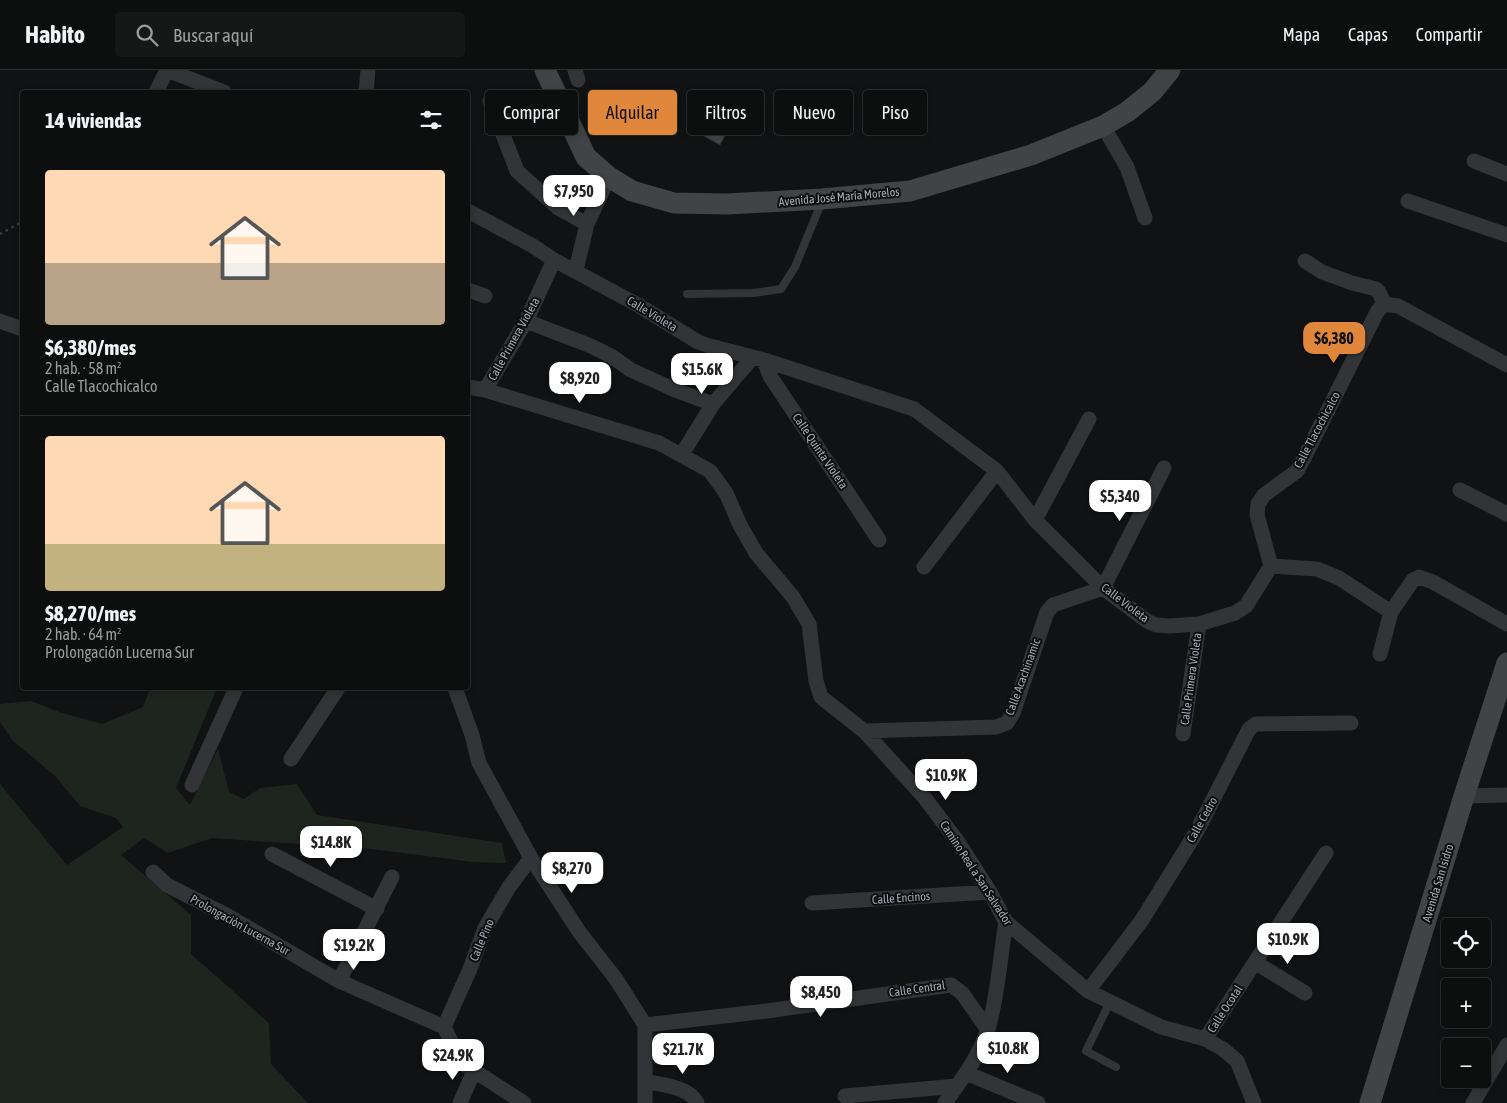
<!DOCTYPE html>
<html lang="es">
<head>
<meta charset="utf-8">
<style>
	body { margin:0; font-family:"Asap Condensed",sans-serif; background:#161717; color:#f1f3f6; height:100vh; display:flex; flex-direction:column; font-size:19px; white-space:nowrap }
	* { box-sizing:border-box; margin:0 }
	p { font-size:16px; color:#9a9c9e }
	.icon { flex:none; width:28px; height:28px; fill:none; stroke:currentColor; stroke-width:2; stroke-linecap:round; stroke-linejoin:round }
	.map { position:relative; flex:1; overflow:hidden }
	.drawer { position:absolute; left:20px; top:20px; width:450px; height:600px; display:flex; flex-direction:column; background:#0d0e0e; border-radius:5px; box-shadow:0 2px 8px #0003,0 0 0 1px #2d2e2e }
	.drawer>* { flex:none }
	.top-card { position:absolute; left:485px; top:20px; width:475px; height:45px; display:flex; gap:10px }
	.controls { position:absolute; left:1441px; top:848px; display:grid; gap:10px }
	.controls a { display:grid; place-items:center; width:50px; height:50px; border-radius:5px; background:#0d0e0e; box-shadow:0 2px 8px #0003,0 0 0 1px #2d2e2e; font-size:25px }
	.price { position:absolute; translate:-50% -42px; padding:0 11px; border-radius:10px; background:#fff; color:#222; font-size:16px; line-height:32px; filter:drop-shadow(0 1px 2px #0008) }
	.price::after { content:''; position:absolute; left:50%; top:30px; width:15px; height:11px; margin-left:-8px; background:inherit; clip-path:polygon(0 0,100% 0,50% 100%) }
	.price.selected { background:#e1873b; color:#111 }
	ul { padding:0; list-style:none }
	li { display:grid; align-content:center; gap:10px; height:265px; padding:0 25px }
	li+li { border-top:1px solid #2d2e2e }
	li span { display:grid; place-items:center; height:155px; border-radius:5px; color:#555 }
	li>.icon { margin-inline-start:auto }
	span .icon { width:90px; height:90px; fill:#fffc; stroke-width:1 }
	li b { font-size:21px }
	h2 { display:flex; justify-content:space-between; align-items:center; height:60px; padding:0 25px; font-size:21px }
	.chip { padding:0 18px; border-radius:5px; background:#0d0e0e; box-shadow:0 2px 8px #0003,0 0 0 1px #2d2e2e; font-size:18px; line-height:45px }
	.chip.selected { background:#e1873b; color:#111 }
	header { display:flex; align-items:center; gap:30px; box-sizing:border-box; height:70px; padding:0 25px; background:#0d0e0e; border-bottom:1px solid #2d2e2e }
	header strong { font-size:24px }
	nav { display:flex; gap:28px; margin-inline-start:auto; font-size:18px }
	.search { width:350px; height:45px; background:#161717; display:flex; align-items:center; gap:12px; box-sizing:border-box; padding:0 18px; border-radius:5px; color:#9a9c9e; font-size:19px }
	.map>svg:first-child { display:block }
	.green { fill:#1e251e }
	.building { fill:#434548; stroke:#2b2c2e }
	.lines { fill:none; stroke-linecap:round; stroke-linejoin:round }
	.path { stroke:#393b3e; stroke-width:2.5; stroke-dasharray:2.5 4; stroke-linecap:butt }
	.service { stroke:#333437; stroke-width:8 }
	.minor { stroke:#333437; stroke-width:15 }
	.secondary { stroke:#414447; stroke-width:21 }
	.labels { text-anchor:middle; stroke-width:4; stroke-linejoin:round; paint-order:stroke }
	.street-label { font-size:12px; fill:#a4abb2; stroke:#0c0d0e }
</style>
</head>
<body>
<header>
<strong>Habito</strong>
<div class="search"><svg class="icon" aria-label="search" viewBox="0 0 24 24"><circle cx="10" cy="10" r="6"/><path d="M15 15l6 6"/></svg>Buscar aquí</div>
<nav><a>Mapa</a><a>Capas</a><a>Compartir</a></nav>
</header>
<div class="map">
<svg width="1507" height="1033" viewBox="0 0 1507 1033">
	<rect width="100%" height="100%" fill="#111213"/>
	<path class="green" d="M150 618H217L176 718 190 735 218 679 229 722 244 729 260 718 297 714 317 745 502 773 506 793 473 792 371 779 212 768 168 783 144 768 121 785 191 845V884L269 953 271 994 308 1033H0V714L67 795 123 757 116 748 80 736 54 705 13 671 0 652V634L31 631 59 642 102 654 143 637Z"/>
	<path class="building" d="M722 23 742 34 720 75 700 64Z"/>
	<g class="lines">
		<path class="path" d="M0 164 22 152"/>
		<path class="service" d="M687 224 753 223 781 219 795 197 822 131
			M1110 932 1086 981 1116 997"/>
		<path class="minor" d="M167 0 224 22
			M575 0 578 10
			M156 22 167 0
			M366 22 368 0
			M490 31 517 101 558 138 587 154
			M1103 56 1127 97 1145 148
			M1474 91 1507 104
			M1408 131 1507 165
			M468 141 533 176 554 190 638 235 698 272 710 276 764 290 914 339 997 401 1035 450 1103 518 1147 551 1156 555 1169 556 1199 554 1235 543 1246 536 1271 496 1317 499 1339 508 1391 542 1413 510 1419 507 1433 512 1507 554
			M1305 191 1322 202 1352 213 1376 219 1379 222 1384 234
			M576 200 587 154 609 107
			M468 220 485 226
			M0 251 22 259
			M526 251 591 276 611 286 631 300 675 320 713 334
			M764 290 770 306 879 470
			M468 317 485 320 659 373 710 401 726 423 740 455 756 483 793 527 809 554 816 611 821 627 864 661 924 727 958 772 990 822 1006 852 1088 921 1161 957 1205 969 1223 979 1237 991 1254 1033
			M485 320 526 251 554 190
			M682 384 713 334 753 287
			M1460 420 1507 444
			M1035 450 1089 349
			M1271 496 1257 445 1258 434 1264 425 1297 401 1303 390 1377 242 1384 234 1398 236 1507 295
			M924 497 997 401
			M1380 584 1391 542
			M455 618 472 665 479 693 531 788 580 863 616 909 645 955V1033
			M864 661 996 657 1007 653 1013 643 1047 542 1053 535 1103 518 1164 398
			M1183 664 1199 554
			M291 689 338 618
			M192 715 236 618
			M1464 726 1507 725
			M272 784 377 839
			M153 802 167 815 228 846 339 911 444 957 462 993 524 1033
			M812 833 990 822
			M1256 893 1305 923
			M339 911 392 807
			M1088 921 1142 850 1197 761 1249 659 1256 654 1351 653
			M645 955 767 941 951 915 962 923 988 960
			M444 957 470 899 485 858 509 817 531 788
			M1205 969 1326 783
			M966 1003 1038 1033
			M645 1011C661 1015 689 1016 697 1033
			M845 1026 957 1016
			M460 1033 474 1001
			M945 1033C961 1010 980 986 988 959 998 926 1000 887 1006 852
			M1473 1033 1507 975"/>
		<path class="secondary" d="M545 0 586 87 609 107 632 121 674 133 727 134 822 129 910 121 1031 85 1103 56 1127 42 1152 22 1170 0
			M1370 1033 1464 726 1507 593"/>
	</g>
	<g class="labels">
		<g class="street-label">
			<text transform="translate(839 127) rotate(-5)" y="4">Avenida José María Morelos</text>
			<text transform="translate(652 244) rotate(31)" y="4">Calle Violeta</text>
			<text transform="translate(514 269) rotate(-61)" y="4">Calle Primera Violeta</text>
			<text transform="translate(1317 360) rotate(-62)" y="4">Calle Tlacochicalco</text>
			<text transform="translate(820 381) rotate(56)" y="4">Calle Quinta Violeta</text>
			<text transform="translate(1125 533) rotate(37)" y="4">Calle Violeta</text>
			<text transform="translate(1023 607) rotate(-70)" y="4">Calle Acachinamic</text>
			<text transform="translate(1191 609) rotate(-82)" y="4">Calle Primera Violeta</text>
			<text transform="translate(1202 750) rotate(-61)" y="4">Calle Cedro</text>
			<text transform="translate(976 803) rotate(57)" y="4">Camino Real a San Salvador</text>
			<text transform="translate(1438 813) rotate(-73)" y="4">Avenida San Isidro</text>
			<text transform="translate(901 828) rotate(-4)" y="4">Calle Encinos</text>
			<text transform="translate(240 855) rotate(29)" y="4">Prolongación Lucerna Sur</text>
			<text transform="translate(482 870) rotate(-67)" y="4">Calle Pino</text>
			<text transform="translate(917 919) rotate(-8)" y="4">Calle Central</text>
			<text transform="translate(1225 939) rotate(-57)" y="4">Calle Ocotal</text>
		</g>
	</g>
</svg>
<div class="controls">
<a><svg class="icon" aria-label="locate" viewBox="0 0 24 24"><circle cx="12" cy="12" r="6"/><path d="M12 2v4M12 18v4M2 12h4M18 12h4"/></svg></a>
<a>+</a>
<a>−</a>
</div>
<b class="price" style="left:574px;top:147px">$7,950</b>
<b class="price selected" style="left:1334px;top:294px">$6,380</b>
<b class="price" style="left:702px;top:325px">$15.6K</b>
<b class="price" style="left:580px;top:334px">$8,920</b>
<b class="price" style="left:1120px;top:452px">$5,340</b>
<b class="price" style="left:946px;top:731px">$10.9K</b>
<b class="price" style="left:331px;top:798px">$14.8K</b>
<b class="price" style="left:572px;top:824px">$8,270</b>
<b class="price" style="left:1288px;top:895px">$10.9K</b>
<b class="price" style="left:354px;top:901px">$19.2K</b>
<b class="price" style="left:821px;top:948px">$8,450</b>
<b class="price" style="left:1008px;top:1004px">$10.8K</b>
<b class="price" style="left:683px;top:1005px">$21.7K</b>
<b class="price" style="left:453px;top:1011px">$24.9K</b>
<div class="top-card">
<a class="chip">Comprar</a>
<a class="chip selected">Alquilar</a>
<a class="chip">Filtros</a>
<a class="chip">Nuevo</a>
<a class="chip">Piso</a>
</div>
<section class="drawer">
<h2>14 viviendas<svg class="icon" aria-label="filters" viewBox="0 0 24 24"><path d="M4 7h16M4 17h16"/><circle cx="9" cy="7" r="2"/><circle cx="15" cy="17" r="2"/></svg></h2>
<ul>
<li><span style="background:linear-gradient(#ffd9b3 60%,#b9a48a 0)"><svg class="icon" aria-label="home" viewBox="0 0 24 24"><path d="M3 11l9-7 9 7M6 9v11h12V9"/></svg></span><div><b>$6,380/mes</b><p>2 hab. · 58 m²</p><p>Calle Tlacochicalco</p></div></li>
<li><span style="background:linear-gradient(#ffd9b3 70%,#c2b280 0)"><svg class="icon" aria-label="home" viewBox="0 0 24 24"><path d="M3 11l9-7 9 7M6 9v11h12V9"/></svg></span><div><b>$8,270/mes</b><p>2 hab. · 64 m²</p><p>Prolongación Lucerna Sur</p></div></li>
</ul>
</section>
</div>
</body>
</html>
